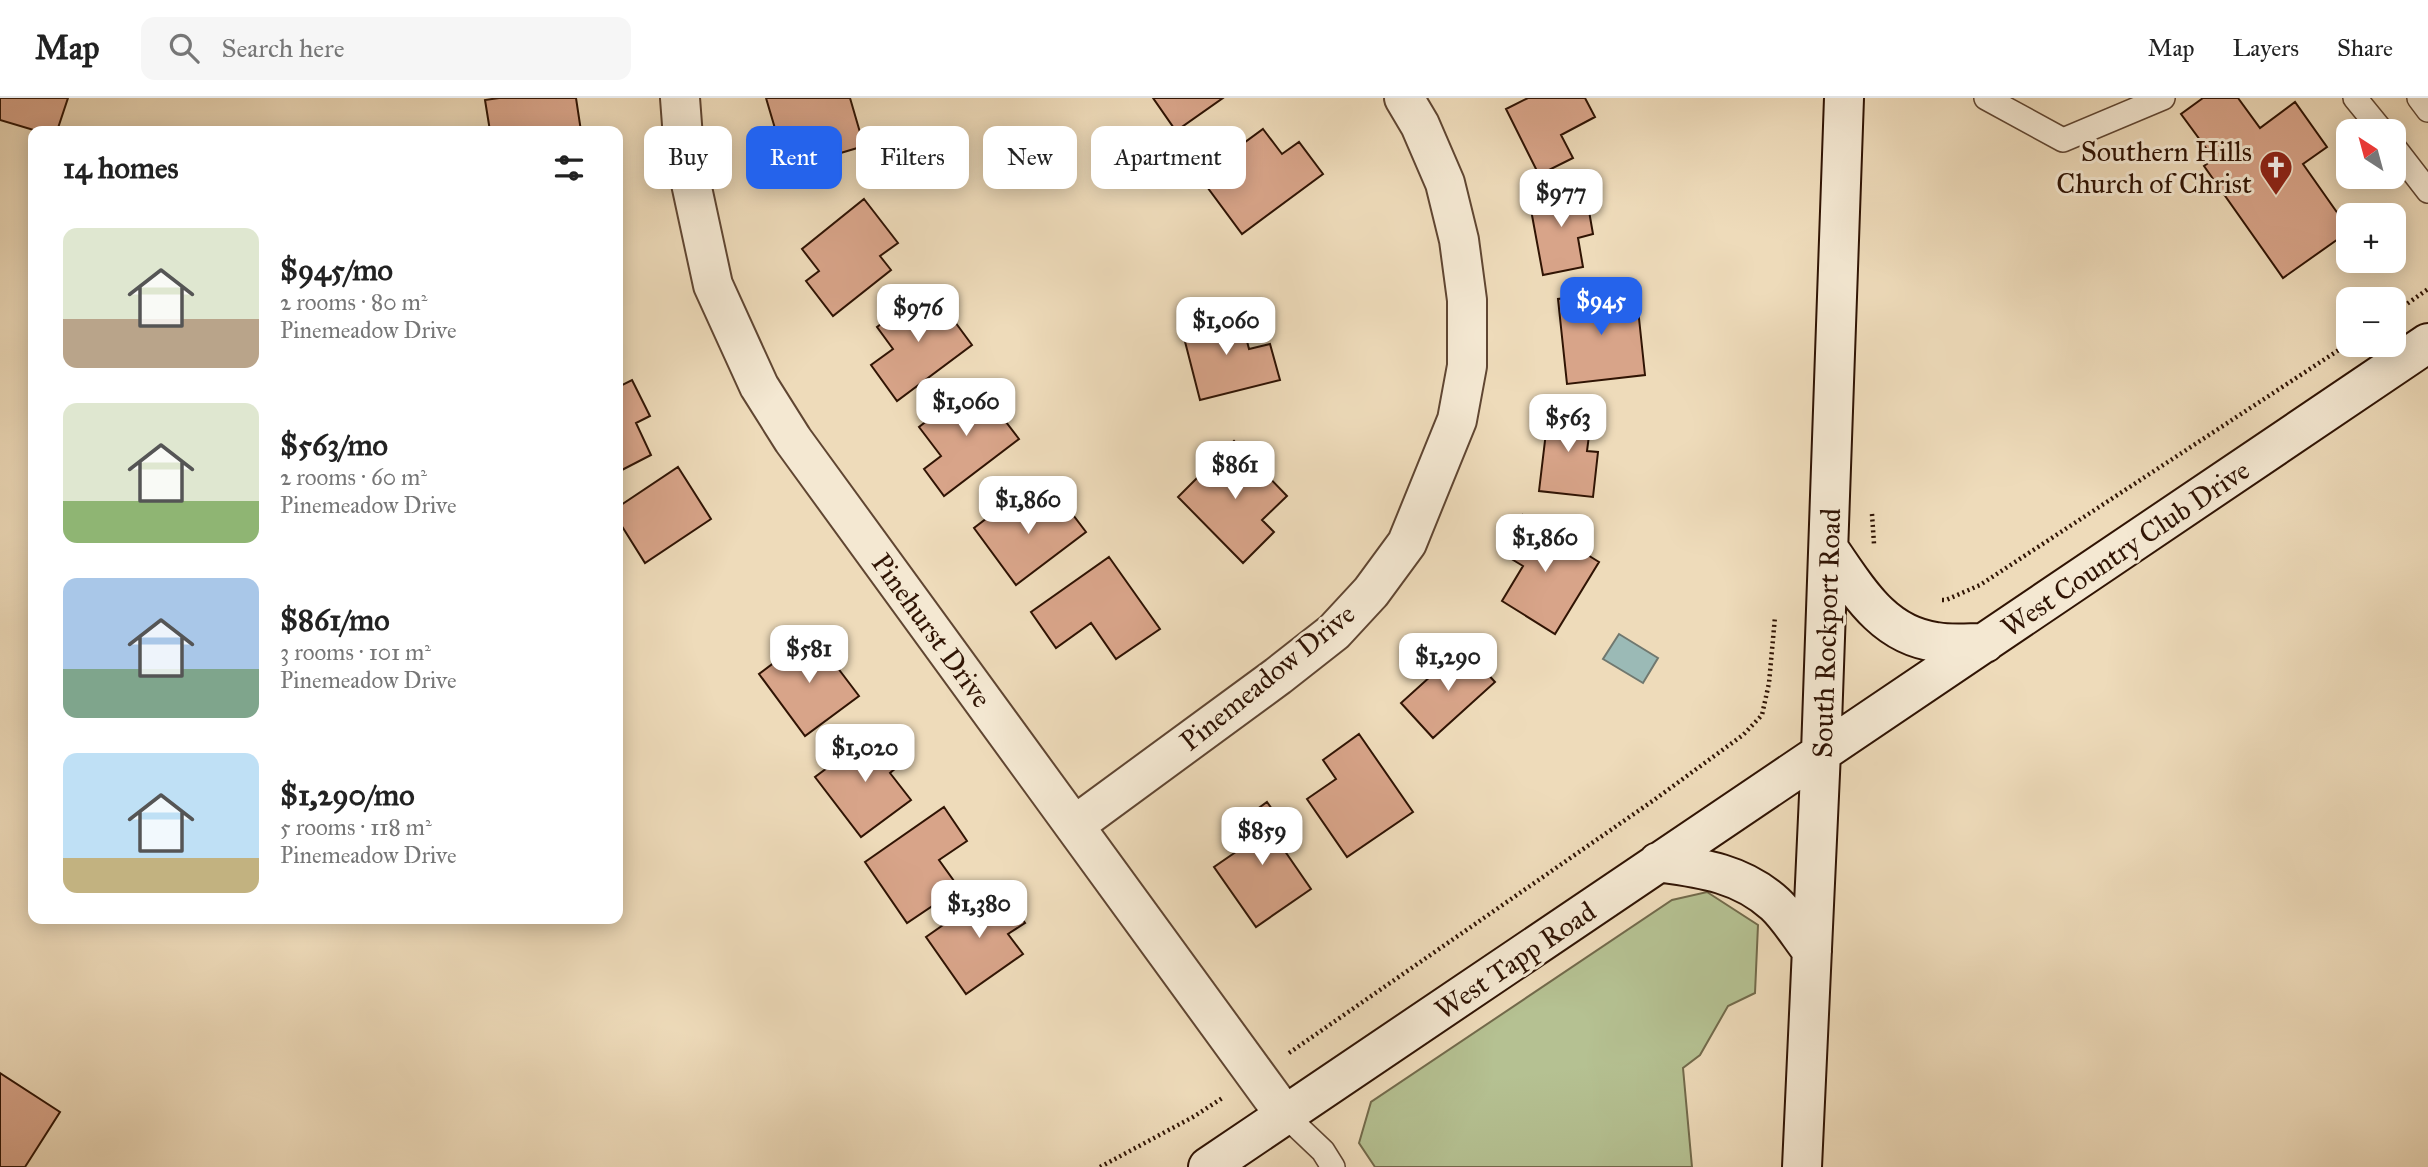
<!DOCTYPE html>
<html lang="en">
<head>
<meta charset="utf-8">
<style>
	body { margin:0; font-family:"IM FELL Great Primer",serif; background:#f6f6f6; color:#222; height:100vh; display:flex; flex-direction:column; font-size:26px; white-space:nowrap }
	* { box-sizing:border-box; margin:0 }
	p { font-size:23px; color:#767676 }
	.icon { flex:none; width:38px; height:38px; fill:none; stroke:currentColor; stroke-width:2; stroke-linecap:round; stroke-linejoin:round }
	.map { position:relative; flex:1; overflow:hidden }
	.sheet { position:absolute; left:28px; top:28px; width:595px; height:798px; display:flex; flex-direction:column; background:#fff; border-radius:14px; box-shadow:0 4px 18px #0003 }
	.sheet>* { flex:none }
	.banner { position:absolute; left:644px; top:28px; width:665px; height:63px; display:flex; gap:14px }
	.needle { width:46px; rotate:324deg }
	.fabs { position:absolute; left:2336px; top:21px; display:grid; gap:14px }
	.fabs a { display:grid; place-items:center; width:70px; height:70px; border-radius:14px; background:#fff; box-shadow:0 4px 18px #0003; font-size:35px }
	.price { position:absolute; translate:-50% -60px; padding:0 16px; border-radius:14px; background:#fff; color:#222; font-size:23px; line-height:46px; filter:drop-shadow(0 2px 4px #0008) }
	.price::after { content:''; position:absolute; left:50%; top:42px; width:21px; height:16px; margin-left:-10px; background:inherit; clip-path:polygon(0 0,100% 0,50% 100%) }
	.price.current { background:#2563eb; color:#fff }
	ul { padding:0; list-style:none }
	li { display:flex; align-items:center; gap:21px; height:175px; padding:0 35px }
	li span { display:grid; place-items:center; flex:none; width:196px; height:140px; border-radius:14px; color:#555 }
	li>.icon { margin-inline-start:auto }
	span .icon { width:84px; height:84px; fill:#fffc; stroke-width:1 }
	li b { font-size:30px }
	h2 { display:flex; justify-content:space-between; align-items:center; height:84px; padding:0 35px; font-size:30px }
	.chip { padding:0 24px; border-radius:14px; background:#fff; box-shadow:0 4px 18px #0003; font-size:24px; line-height:63px }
	.chip.current { background:#2563eb; color:#fff }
	header { display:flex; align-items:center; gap:42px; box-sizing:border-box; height:98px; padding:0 35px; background:#fff; border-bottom:2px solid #e0e0e0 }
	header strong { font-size:33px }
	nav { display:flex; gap:38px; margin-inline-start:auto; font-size:24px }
	.search { width:490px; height:63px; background:#f6f6f6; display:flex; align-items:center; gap:18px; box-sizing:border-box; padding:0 24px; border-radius:14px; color:#767676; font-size:26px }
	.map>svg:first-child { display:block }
	.green { fill:#b5c192; stroke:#726a4b; stroke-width:2 }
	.water { fill:#9bbab6; stroke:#70786f; stroke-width:2 }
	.building { fill:#d8a489; stroke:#301404; stroke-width:2 }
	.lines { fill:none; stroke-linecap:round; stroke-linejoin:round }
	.lane-casing { stroke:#604632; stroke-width:26 }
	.street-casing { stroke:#604632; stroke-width:42 }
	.secondary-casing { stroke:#301404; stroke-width:42 }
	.path { stroke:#301404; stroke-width:4.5; stroke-dasharray:2 3.5; stroke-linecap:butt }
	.lane { stroke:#f4e8d2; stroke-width:23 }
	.street { stroke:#f4e8d2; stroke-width:38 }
	.secondary { stroke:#f4e8d2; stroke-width:38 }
	.labels { text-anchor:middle; stroke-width:6; stroke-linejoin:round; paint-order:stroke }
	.poi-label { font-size:28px; fill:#301404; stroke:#f4e8d2; text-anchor:end }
	.street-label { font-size:28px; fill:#301404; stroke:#f4e8d2 }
</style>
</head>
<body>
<header>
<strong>Map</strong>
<div class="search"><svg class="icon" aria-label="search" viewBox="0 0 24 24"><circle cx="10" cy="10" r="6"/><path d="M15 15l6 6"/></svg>Search here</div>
<nav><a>Map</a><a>Layers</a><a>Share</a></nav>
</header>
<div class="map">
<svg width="2428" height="1069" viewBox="0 0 2428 1069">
	<rect width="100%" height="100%" fill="#eedbba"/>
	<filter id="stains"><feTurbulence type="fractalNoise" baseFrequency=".00286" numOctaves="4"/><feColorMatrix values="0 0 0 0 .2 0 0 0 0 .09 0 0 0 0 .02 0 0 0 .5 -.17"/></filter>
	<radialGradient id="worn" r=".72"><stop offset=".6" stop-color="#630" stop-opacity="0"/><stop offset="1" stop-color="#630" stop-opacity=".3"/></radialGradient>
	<path class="green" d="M1707 794 1758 827 1755 895 1728 908 1700 957 1683 970 1692 1069H1375L1359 1045 1371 1004 1672 802Z"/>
	<path class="water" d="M1619 536 1658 560 1643 585 1603 561Z"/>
	<path class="building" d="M0 0H68L57 33H37L0 22Z
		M499 0H576L581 33H490L485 2Z
		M766 0H850L864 48 787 71Z
		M1153 0H1223L1176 33Z
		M1528 0H1585L1595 19 1561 37 1573 60 1539 77 1506 11Z
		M2203 0H2238L2260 30 2295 4 2327 49 2303 66 2348 130V134L2283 180 2204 68 2214 61 2181 16Z
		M1263 31 1282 56 1299 44 1323 76 1242 136 1199 78Z
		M1585 90 1593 136 1578 140 1583 169 1543 177 1529 101Z
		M864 101 898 145 880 158 891 172 833 218 806 183 819 173 802 151Z
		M930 190 972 247 897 303 871 267 893 251 877 229Z
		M1636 192 1645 277 1567 286 1558 201Z
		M1239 212 1249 251 1270 246 1280 282 1200 302 1181 228Z
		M632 282 650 318 636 325 651 357 618 374V289Z
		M976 285 1019 341 944 398 924 371 941 358 919 329Z
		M1549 309 1592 314 1587 353 1598 354 1593 399 1539 393Z
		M1234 343 1287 398 1262 422 1274 434 1243 465 1178 399Z
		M678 369 711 421 645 465 618 422V409Z
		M1017 397 1035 421 1061 401 1086 434 1016 487 974 430Z
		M1523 417 1599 464 1555 536 1502 503 1523 468 1500 454Z
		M1109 459 1160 531 1116 561 1091 525 1056 550 1031 514Z
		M812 536 859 598 805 638 759 576Z
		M1463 549 1495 584 1433 640 1401 605Z
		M878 632 902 665 890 675 911 702 861 739 815 679Z
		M1359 636 1413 714 1347 759 1307 701 1336 681 1323 662Z
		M1267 704 1291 738 1280 746 1311 791 1256 829 1214 769 1243 749 1230 731Z
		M944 709 967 743 939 762 959 790 907 825 865 764Z
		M999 788 1025 825 1008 836 1023 856 966 896 926 839Z
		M0 975 60 1014 25 1069H0Z"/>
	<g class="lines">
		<defs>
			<path id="lane" d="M1986 0 2063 42 2163 0
				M2355 0 2382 33
				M2419 0 2428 12
				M2394 49 2428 93
				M1285 1017 1323 1053 1333 1069"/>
			<path id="street" d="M680 0 684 53 713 187 759 288 793 342 1285 1017
				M1075 727 1278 578 1334 534 1371 494 1407 445 1457 322 1467 268V202L1459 142 1445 85 1420 27 1404 0"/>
			<path id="secondary" d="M1829 451C1857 491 1882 537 1936 544 1951 547 1969 545 1985 545
				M1658 764C1701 770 1741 775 1775 806 1789 819 1800 838 1812 853
				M1208 1069 2428 245
				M1802 1069 1821 654 1844 0"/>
		</defs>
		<use href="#lane" class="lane-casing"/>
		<use href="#street" class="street-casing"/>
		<use href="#secondary" class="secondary-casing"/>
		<path class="path" d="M2394 215 2428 191
			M1872 416 1874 446
			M1942 502H1946L1980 487 2348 246
			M1289 955 1654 702 1743 637 1762 617 1769 585 1775 519
			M1100 1069 1193 1019 1224 999"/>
		<use href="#lane" class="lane"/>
		<use href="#street" class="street"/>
		<use href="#secondary" class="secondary"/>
	</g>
	<defs>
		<symbol id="church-pin" viewBox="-11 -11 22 30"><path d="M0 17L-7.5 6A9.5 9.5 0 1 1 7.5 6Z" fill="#8f2418" stroke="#f4e8d2"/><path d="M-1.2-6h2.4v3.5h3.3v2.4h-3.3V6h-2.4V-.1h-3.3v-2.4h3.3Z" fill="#fff"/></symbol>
	</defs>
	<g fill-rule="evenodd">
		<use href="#church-pin" x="2257" y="50" width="38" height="52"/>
	</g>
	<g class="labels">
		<g class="poi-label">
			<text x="2252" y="63">Southern Hills<tspan x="2252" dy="32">Church of Christ</tspan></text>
		</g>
		<g class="street-label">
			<text transform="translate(2125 450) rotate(-34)" y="10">West Country Club Drive</text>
			<text transform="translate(932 532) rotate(54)" y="10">Pinehurst Drive</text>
			<text transform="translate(1826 535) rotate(-88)" y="10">South Rockport Road</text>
			<text transform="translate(1267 579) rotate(-39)" y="10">Pinemeadow Drive</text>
			<text transform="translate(1515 862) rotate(-34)" y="10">West Tapp Road</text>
		</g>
	</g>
	<rect width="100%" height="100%" filter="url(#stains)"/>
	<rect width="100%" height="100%" fill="url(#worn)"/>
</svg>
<div class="fabs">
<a><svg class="needle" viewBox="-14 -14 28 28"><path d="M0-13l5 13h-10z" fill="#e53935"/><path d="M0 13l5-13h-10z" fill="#767676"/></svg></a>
<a>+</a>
<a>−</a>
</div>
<b class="price" style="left:1561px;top:131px">$977</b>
<b class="price current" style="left:1601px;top:239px">$945</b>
<b class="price" style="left:918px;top:246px">$976</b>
<b class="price" style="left:1226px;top:259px">$1,060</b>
<b class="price" style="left:966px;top:340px">$1,060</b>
<b class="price" style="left:1568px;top:356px">$563</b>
<b class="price" style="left:1235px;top:403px">$861</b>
<b class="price" style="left:1028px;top:438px">$1,860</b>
<b class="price" style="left:1545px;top:476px">$1,860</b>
<b class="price" style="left:809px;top:587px">$581</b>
<b class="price" style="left:1448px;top:595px">$1,290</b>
<b class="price" style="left:865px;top:686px">$1,020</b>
<b class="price" style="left:1262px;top:769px">$859</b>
<b class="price" style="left:979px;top:842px">$1,380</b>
<div class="banner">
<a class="chip">Buy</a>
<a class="chip current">Rent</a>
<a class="chip">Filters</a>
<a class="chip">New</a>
<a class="chip">Apartment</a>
</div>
<section class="sheet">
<h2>14 homes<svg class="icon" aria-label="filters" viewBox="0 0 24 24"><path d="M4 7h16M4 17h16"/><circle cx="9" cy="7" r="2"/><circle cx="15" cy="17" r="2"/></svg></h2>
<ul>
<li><span style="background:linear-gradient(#dfe7d0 65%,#b9a48a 0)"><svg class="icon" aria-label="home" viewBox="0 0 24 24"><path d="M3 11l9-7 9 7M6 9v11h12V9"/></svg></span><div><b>$945/mo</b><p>2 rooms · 80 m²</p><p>Pinemeadow Drive</p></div></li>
<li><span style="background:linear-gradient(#dfe7d0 70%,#8fb573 0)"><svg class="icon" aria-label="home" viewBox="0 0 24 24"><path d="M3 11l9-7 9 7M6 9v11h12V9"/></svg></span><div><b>$563/mo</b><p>2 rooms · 60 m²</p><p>Pinemeadow Drive</p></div></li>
<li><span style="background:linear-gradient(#a9c7e8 65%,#7fa58c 0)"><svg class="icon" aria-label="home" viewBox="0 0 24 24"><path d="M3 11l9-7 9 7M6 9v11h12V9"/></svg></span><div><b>$861/mo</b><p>3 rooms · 101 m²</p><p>Pinemeadow Drive</p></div></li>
<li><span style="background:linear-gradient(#bfe0f5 75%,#c2b280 0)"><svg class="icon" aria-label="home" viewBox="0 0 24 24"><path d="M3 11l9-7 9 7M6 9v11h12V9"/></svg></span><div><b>$1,290/mo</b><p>5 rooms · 118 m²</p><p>Pinemeadow Drive</p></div></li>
</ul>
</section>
</div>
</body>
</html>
